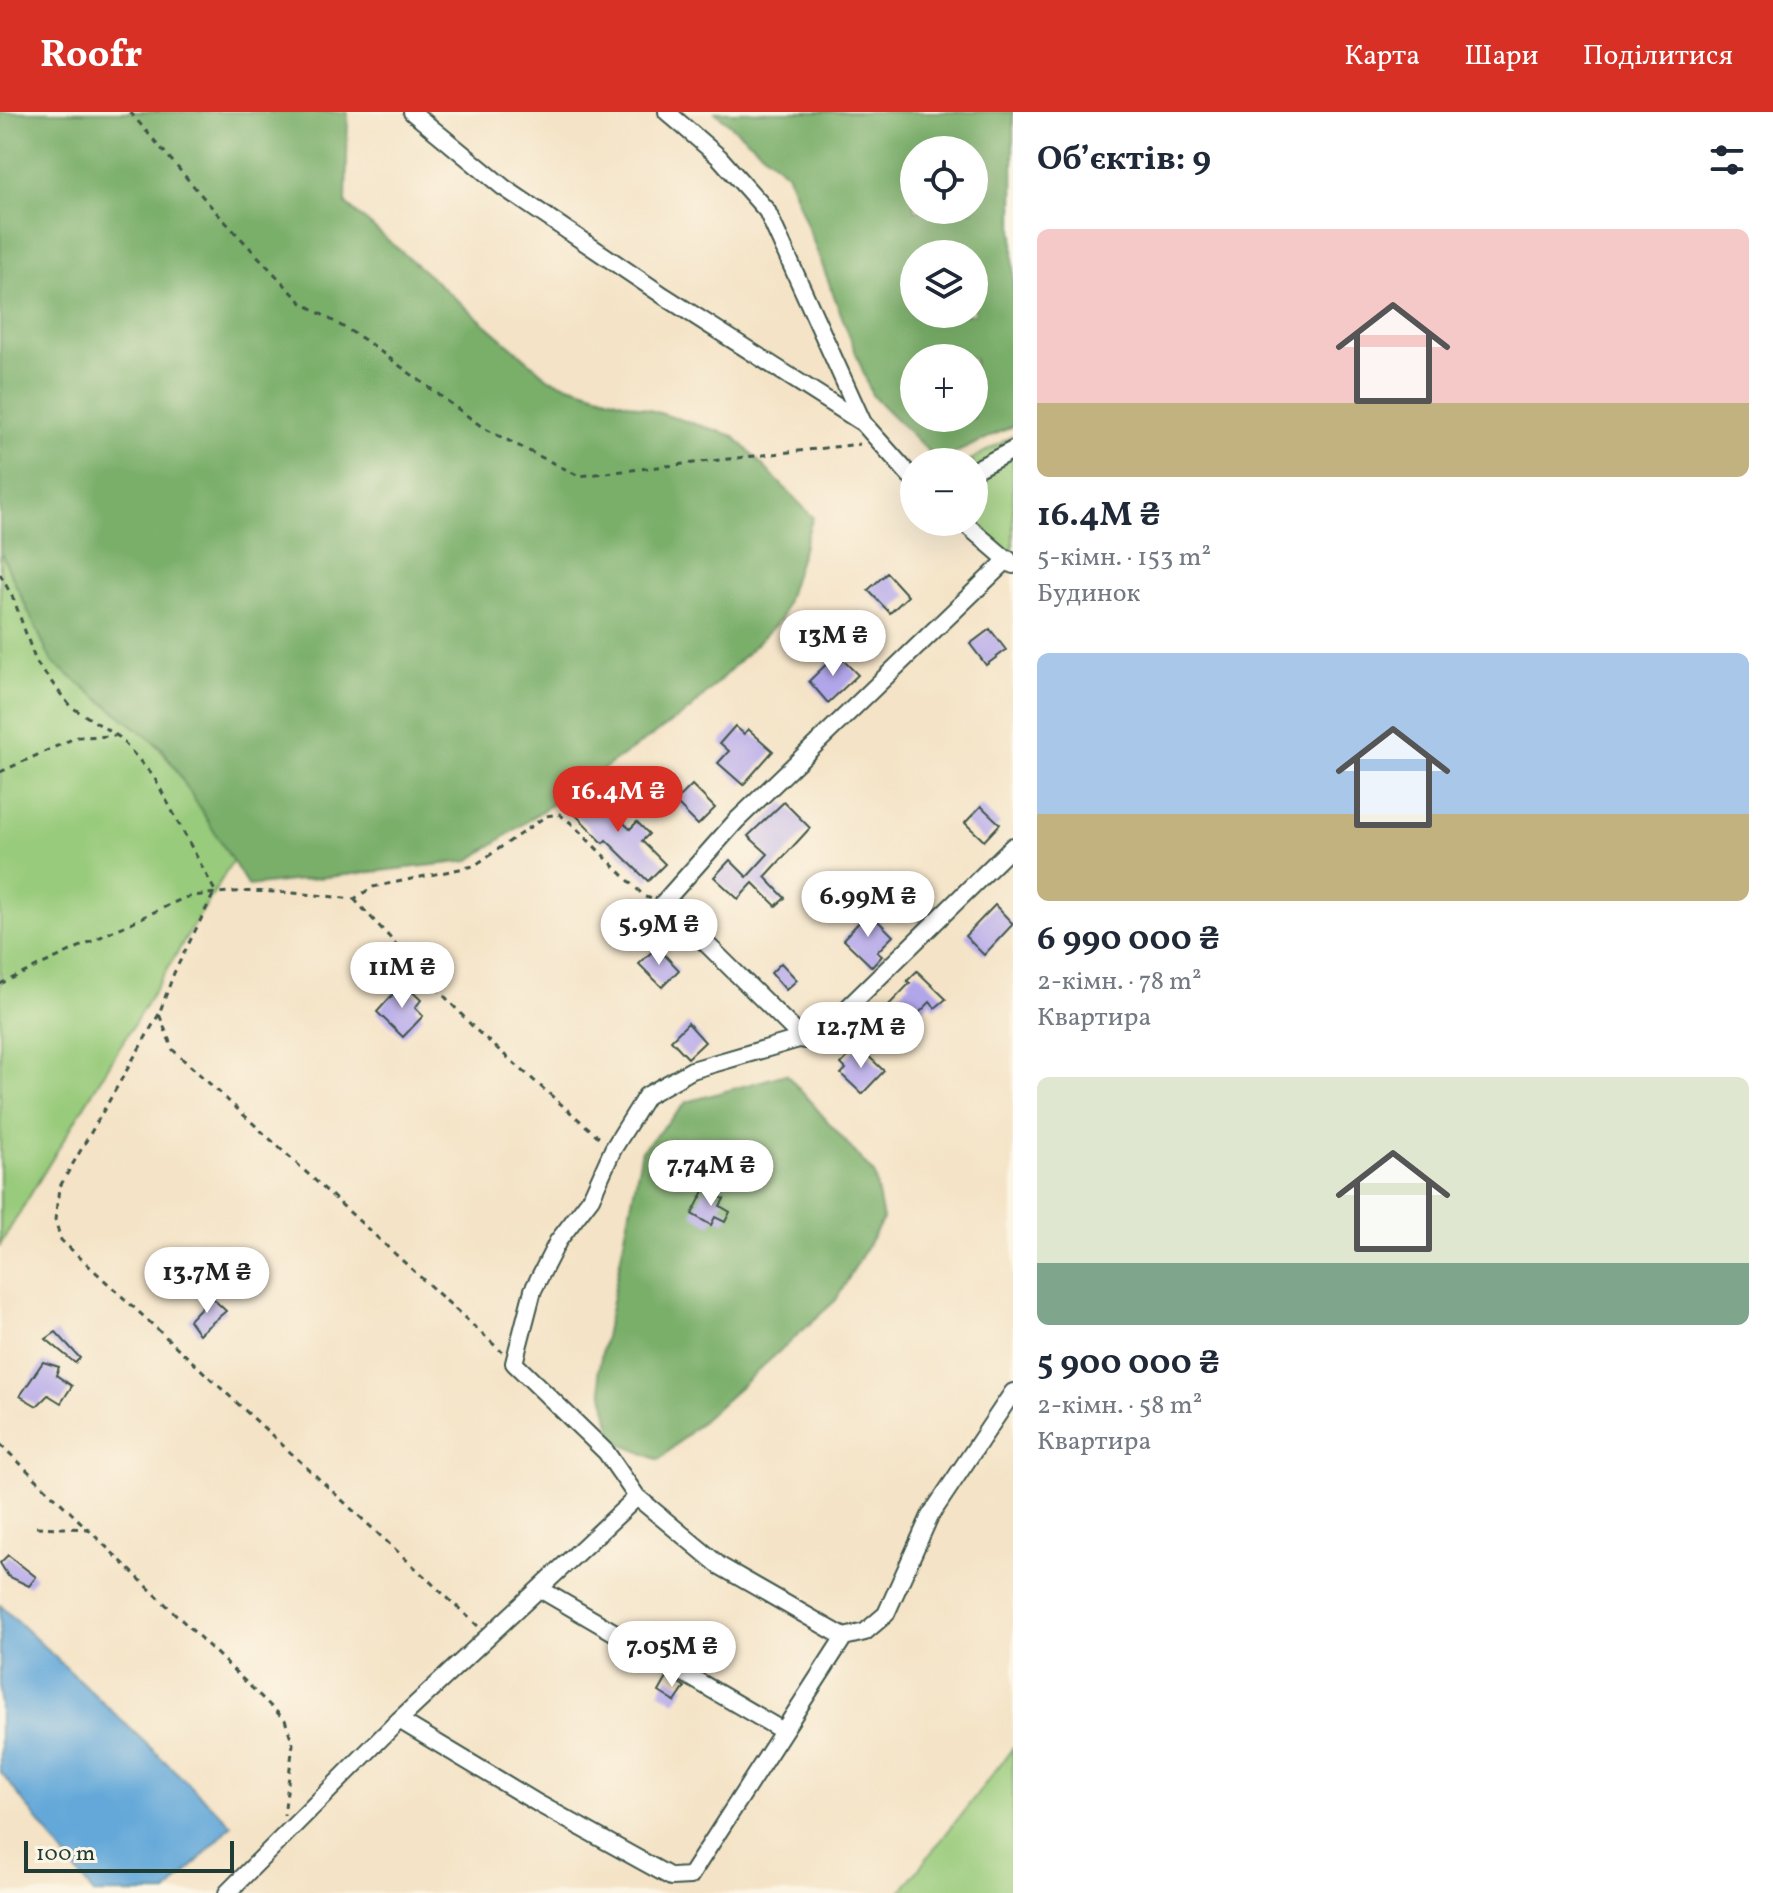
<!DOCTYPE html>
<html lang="uk">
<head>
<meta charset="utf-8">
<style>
	body { margin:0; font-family:Vollkorn,serif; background:#f6f6f7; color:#1f2937; height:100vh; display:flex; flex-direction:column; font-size:30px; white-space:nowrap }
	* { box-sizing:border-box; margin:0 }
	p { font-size:26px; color:#747a83 }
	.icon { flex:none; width:44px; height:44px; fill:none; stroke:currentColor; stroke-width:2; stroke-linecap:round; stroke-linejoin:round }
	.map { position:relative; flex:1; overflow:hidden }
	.drawer { display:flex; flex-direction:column; background:#fff; width:760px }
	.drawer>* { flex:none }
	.controls { position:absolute; left:900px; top:24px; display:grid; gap:16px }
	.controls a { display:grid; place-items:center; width:88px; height:88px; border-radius:50%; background:#fff; box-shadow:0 8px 32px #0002; font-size:40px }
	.scale { position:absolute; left:24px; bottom:20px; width:210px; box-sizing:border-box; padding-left:8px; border:4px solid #1f3d34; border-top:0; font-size:22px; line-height:28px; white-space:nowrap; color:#1f3d34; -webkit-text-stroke:6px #fcf5e5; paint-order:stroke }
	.price { position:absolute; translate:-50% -68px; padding:0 18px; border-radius:28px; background:#fff; color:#222; font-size:26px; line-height:52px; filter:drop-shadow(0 2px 4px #0008) }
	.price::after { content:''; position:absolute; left:50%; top:48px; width:24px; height:18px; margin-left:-12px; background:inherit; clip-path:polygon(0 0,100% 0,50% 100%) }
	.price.active { background:#d93025; color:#fff }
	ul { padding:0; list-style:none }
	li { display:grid; align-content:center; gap:16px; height:424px; padding:0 24px }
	li span { display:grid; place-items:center; height:248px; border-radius:12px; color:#555 }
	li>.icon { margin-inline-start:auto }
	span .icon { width:144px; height:144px; fill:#fffc; stroke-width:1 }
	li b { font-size:34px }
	h2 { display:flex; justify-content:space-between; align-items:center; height:96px; padding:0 24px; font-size:34px }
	header { display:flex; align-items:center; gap:48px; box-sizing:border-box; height:112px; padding:0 40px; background:#d93025; color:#fff }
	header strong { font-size:38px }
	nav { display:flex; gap:44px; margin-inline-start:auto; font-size:28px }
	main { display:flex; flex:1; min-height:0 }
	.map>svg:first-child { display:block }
	.green { fill:#99cb7b; stroke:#5c8458; stroke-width:2 }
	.forest { fill:#7aaf6b; stroke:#4c7650; stroke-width:2; fill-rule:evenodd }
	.water { fill:#64a8d9; stroke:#427286; stroke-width:2 }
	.building { fill:#b2a6ea }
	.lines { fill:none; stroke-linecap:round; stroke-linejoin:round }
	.minor-casing { stroke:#3f564a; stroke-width:20 }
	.path { stroke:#3f564a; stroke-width:3; stroke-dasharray:6 6; stroke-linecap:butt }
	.minor { stroke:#fff; stroke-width:16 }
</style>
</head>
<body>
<header>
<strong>Roofr</strong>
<nav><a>Карта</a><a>Шари</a><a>Поділитися</a></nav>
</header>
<main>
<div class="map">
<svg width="1013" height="1781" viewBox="0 0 1013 1781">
	<rect width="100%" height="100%" fill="#fcf5e5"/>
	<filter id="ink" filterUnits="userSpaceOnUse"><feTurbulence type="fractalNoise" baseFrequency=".0125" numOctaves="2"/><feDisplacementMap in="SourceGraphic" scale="16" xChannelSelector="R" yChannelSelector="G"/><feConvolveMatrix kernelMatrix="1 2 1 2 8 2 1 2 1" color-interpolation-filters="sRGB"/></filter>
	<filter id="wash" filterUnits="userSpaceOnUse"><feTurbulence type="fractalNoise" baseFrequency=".006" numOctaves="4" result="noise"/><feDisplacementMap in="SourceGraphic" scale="32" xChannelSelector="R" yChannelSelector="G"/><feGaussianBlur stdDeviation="1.8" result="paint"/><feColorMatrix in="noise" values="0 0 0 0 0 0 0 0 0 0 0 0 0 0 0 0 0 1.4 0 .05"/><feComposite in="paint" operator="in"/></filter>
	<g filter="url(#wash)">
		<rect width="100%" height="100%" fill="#f4e3c6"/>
		<path class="green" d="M1013 324V454L974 405V350H967Z
			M0 438 240 737 0 1133Z
			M1013 1636V1781H900Z"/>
		<path class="forest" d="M0 0H348L346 92 549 267 734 324 813 405 781 507 691 597 469 749 248 774 163 637 52 550 0 439Z
			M715 0H1013V314L938 349 872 283 787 61ZM914 38H974V98H914ZM914 142H974V202H914ZM914 246H974V306H914Z
			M786 962 874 1062 883 1107 836 1188 659 1348 614 1329 598 1260 642 1038 687 990Z"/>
		<path class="water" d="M0 1493 232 1713 167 1781H93L0 1659Z"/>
		<g id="blocks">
			<path class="building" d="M887 461 908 484 890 501 868 478Z
				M990 517 1006 538 986 553 970 532Z
				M837 542 858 563 828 591 809 569Z
				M735 614 744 622 748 617 773 639 743 673 718 651 729 639 720 631Z
				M692 673 715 696 698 713 675 690Z
				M588 677 630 717 637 710 649 722 642 729 665 752 648 769 606 728 603 731 570 697Z
				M784 690 810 716 765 765 785 786 776 794 753 771 738 787 714 765 730 748 747 765 768 742 748 724Z
				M981 694 1000 712 984 729 965 711Z
				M995 793 1013 812 984 843 965 824Z
				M869 800 893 824 877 840 882 844 872 855 843 827Z
				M657 835 679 858 662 875 639 852Z
				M781 851 797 868 786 878 771 861Z
				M917 859 946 887 935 896 930 890 903 917 884 898 910 871 907 869Z
				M403 871 421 888 415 896 423 904 403 925 377 900Z
				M688 911 705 930 688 946 671 928Z
				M858 934 884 959 862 982 841 962 846 957 841 952Z
				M705 1077 724 1087 720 1094 730 1100 725 1110 715 1105 711 1113 692 1102Z
				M211 1185 226 1199 199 1222 189 1208Z
				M56 1220 80 1246 75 1251 46 1227Z
				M43 1250 59 1255 56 1263 72 1274 61 1291 48 1283 37 1294 20 1284Z
				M8 1443 36 1465 29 1474 8 1464 0 1451Z
				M668 1564 685 1575 675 1590 659 1580Z"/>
		</g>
	</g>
	<g filter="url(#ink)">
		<use href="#blocks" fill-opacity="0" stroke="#3f564a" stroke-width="2"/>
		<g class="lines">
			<defs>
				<path id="minor" d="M412 0 503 75 664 184 863 311 914 368
					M667 0 719 45 767 99 863 311
					M974 358 1013 338
					M963 410 1013 453
					M1013 734 823 920 692 958 646 984 613 1037 591 1086 558 1129 533 1178 514 1251 606 1340 637 1385 720 1454 844 1525 865 1520 886 1502 930 1404 1013 1280
					M804 928 664 790 736 709 1008 447
					M540 1477 783 1619
					M399 1608 539 1692 671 1765 690 1764 844 1525
					M227 1781 399 1608 637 1385"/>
			</defs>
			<use href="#minor" class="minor-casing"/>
			<path class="path" d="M130 0 215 99 301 190 365 228 485 317 579 364 860 332
				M0 462 14 488 36 550 70 594 119 625 154 665 215 779 174 861 159 902 173 938 502 1240
				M0 660 77 625 115 624
				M354 787 475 917 601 1027
				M0 872 184 786C239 774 298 781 354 787L373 775 474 754 546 704 559 702 571 711 645 785 653 787
				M159 902 59 1076 55 1108 61 1128 479 1515
				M0 1332 285 1608 293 1632 284 1703
				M36 1415 90 1417"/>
			<use href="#minor" class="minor"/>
		</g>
	</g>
</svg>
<div class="controls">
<a><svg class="icon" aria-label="locate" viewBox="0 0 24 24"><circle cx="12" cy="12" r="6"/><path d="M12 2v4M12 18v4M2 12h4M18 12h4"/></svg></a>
<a><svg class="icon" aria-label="layers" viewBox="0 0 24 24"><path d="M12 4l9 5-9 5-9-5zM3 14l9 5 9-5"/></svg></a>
<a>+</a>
<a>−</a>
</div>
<div class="scale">100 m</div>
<b class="price" style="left:833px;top:566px">13M ₴</b>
<b class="price active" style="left:618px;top:722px">16.4M ₴</b>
<b class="price" style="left:868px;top:827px">6.99M ₴</b>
<b class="price" style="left:659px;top:855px">5.9M ₴</b>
<b class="price" style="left:402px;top:898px">11M ₴</b>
<b class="price" style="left:861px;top:958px">12.7M ₴</b>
<b class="price" style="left:711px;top:1096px">7.74M ₴</b>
<b class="price" style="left:207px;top:1203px">13.7M ₴</b>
<b class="price" style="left:672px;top:1577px">7.05M ₴</b>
</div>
<section class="drawer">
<h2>Об’єктів: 9<svg class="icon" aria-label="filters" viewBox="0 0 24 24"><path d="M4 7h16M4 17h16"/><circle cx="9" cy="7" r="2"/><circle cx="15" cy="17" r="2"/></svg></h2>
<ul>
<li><span style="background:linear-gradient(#f6c9c9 70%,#c2b280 0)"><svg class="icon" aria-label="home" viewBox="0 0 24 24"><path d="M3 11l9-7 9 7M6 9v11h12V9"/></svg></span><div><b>16.4M ₴</b><p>5-кімн. · 153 m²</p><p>Будинок</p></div></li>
<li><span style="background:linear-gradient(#a9c7e8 65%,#c2b280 0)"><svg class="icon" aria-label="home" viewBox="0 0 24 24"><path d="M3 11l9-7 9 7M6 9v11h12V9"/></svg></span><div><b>6 990 000 ₴</b><p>2-кімн. · 78 m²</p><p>Квартира</p></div></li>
<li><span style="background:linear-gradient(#dfe7d0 75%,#7fa58c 0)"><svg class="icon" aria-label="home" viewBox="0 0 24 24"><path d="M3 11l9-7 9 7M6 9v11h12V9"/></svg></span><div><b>5 900 000 ₴</b><p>2-кімн. · 58 m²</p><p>Квартира</p></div></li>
</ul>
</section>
</main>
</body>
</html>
